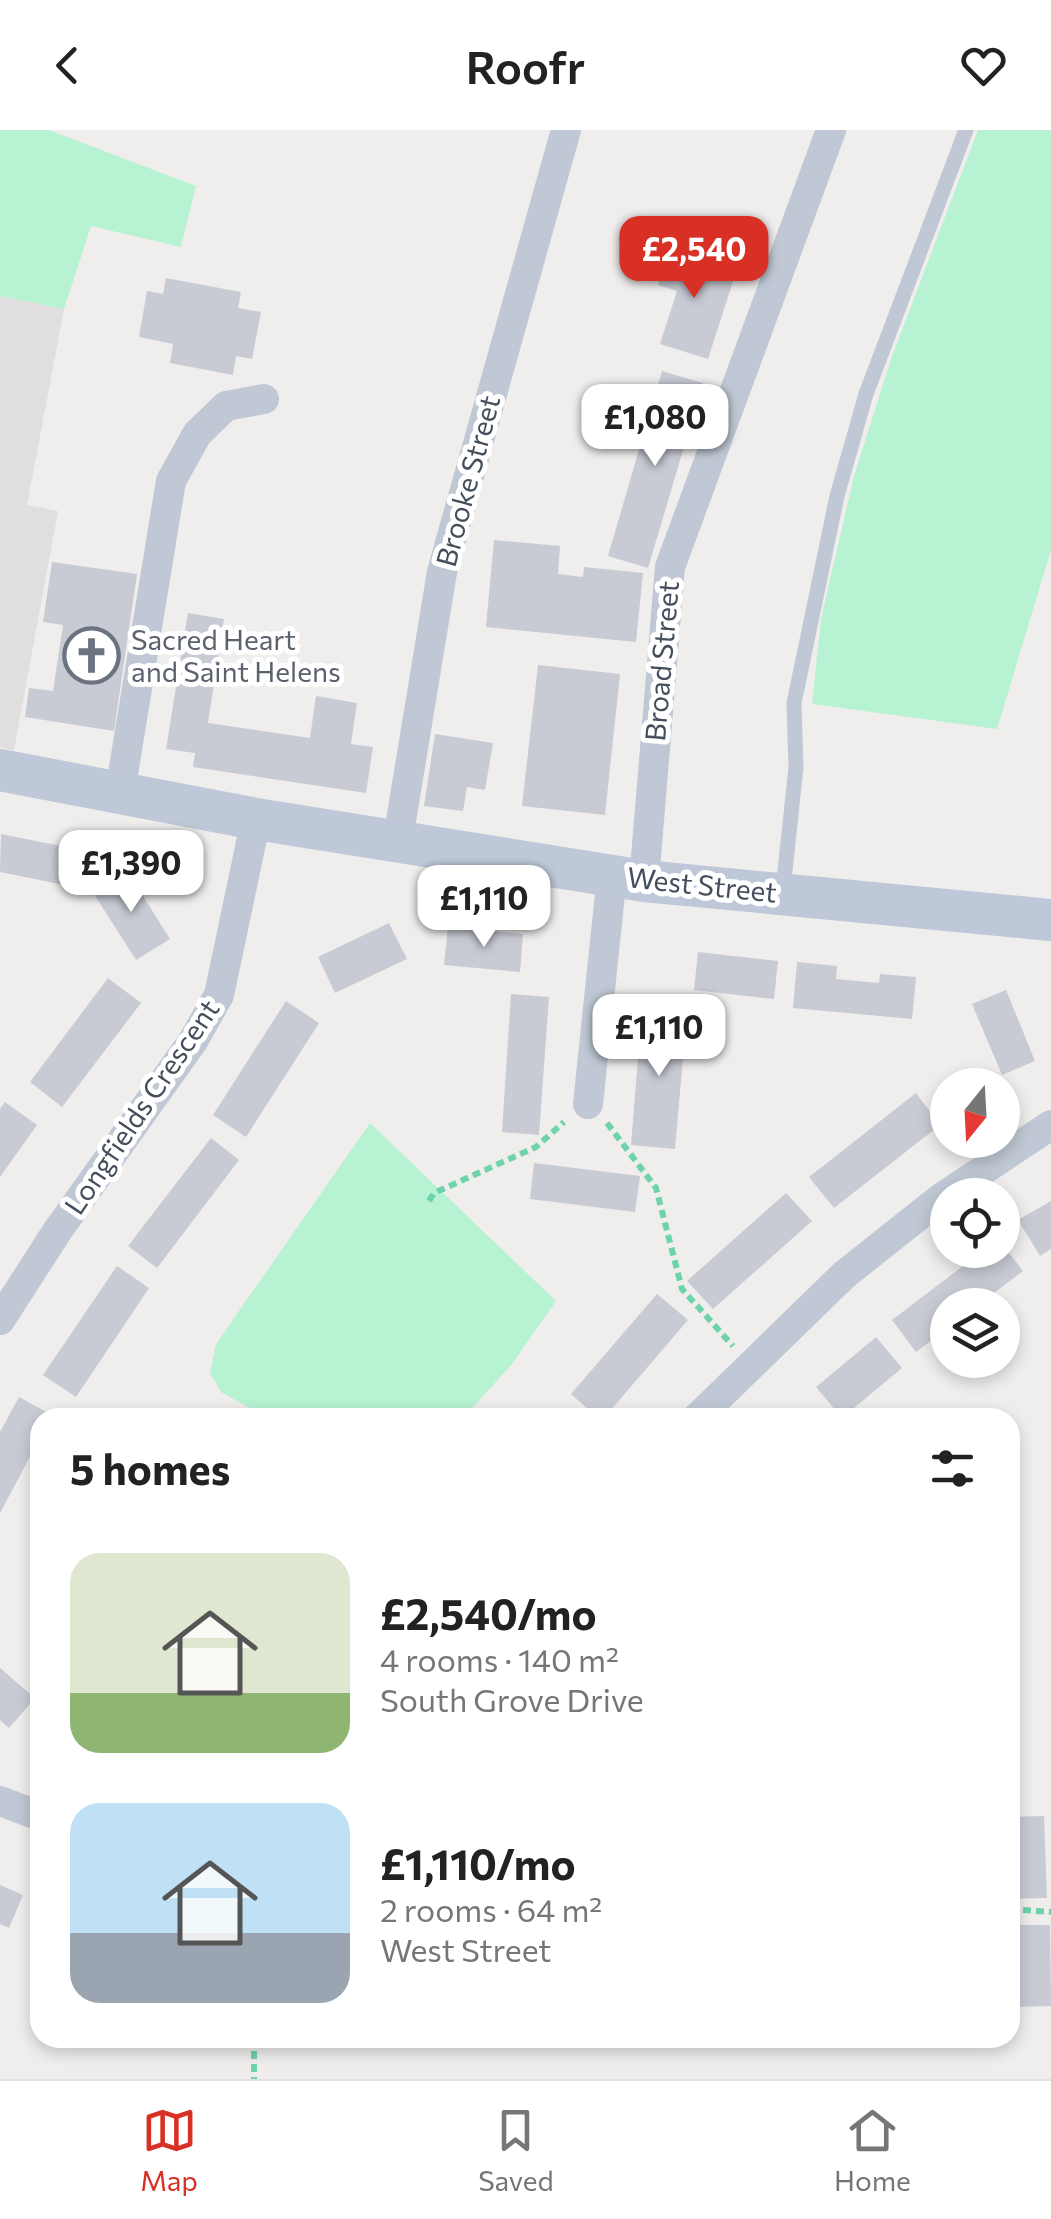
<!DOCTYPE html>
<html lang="en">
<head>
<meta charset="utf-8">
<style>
	body { margin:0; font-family:Commissioner,sans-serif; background:#f6f6f6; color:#222; height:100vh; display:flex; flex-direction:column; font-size:38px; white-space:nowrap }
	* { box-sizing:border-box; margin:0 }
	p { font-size:32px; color:#767676 }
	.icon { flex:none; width:55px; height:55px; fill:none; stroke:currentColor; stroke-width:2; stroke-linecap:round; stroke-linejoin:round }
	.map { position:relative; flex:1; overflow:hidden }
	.panel { position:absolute; left:30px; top:1278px; width:990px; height:640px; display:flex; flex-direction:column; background:#fff; border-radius:30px; box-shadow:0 5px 15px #0003 }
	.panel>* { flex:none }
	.needle { width:65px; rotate:198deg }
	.buttons { position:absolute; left:930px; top:938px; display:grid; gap:20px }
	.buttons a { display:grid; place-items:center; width:90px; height:90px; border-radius:50%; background:#fff; box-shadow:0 5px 15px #0003; font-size:50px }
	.price { position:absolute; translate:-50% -85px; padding:0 22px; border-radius:20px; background:#fff; color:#222; font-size:32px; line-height:65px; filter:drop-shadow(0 2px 5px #0008) }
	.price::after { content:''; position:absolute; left:50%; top:60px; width:30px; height:22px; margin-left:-15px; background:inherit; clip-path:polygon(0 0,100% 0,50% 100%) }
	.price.active { background:#d93025; color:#fff }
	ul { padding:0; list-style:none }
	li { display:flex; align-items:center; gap:30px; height:250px; padding:0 40px }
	li span { display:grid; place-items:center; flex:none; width:280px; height:200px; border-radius:30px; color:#555 }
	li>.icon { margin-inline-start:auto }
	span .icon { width:120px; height:120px; fill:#fffc; stroke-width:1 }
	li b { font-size:42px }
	h2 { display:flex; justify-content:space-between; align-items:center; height:120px; padding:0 40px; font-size:42px }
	header { display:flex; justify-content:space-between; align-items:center; height:130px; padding:0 40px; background:#fff; font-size:45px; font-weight:600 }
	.tab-bar { display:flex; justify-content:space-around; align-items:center; height:140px; border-top:2px solid #e0e0e0; background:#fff; font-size:28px; color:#767676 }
	.tab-bar a { display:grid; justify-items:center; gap:5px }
	.tab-bar .active { color:#d93025 }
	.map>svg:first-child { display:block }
	.education { fill:#e1dedf }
	.green { fill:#b7f2d3 }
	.building { fill:#c8cbd4 }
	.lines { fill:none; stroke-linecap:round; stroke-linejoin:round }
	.path { stroke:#6cd3aa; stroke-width:6; stroke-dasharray:8 5; stroke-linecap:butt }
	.lane { stroke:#bfc8d4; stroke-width:15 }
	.street { stroke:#bfc8d4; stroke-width:30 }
	.secondary { stroke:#bec8d8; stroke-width:42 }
	.labels { text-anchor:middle; stroke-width:10; stroke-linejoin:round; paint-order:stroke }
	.street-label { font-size:28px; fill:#444e5c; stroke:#fff }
	.worship-label { font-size:28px; fill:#5b616d; stroke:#fff; text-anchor:start }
</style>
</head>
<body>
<header><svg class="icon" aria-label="back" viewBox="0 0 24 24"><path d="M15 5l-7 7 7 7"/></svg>Roofr<svg class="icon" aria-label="heart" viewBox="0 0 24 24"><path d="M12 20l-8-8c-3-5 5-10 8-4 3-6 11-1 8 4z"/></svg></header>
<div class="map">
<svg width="1051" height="1949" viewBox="0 0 1051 1949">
	<rect width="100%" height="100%" fill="#f0eded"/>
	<path class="education" d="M0 166 64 179 27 375 58 381 14 620 0 617Z"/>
	<path class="green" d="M0 0H49L196 56 181 117 91 96 64 179 0 166Z
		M978 0H1051V420L997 599 812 574 821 489 854 346 891 229Z
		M370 993 556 1171 512 1234 464 1287H266L221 1262 210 1243 216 1214Z"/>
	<path class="building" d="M672 111 697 118 693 131 735 145 708 229 660 214 677 161 658 155Z
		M166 148 241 162 238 178 261 182 252 229 236 226 233 245 170 233 173 214 139 207 147 161 163 164Z
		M662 241 703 253 648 438 608 426Z
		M494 410 560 416 558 444 583 447 584 437 643 443 636 512 486 497Z
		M52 432 137 444 114 601 25 587 29 558 53 561 63 495 43 492Z
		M188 483 224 489 208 593 310 608 316 566 357 573 351 614 373 617 366 663 193 637 195 623 166 619Z
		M538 535 620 544 605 685 522 676Z
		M435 604 493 613 485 660 467 657 463 681 424 676Z
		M1 704 81 720 74 757 0 742Z
		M126 739 170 809 136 830 92 761Z
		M389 793 407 829 335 863 318 827Z
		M448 797 523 804 520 842 444 835Z
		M698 822 778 831 774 869 694 860Z
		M797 832 837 836 836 849 879 853 880 844 916 847 912 889 793 878Z
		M108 848 141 873 62 977 30 952Z
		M1006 860 1035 931 1002 945 972 874Z
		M511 864 549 867 539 1005 502 1002Z
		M286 871 319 893 246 1007 213 985Z
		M642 879 687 883 675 1019 631 1015Z
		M916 963 940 995 834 1078 809 1047Z
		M5 972 37 995 0 1047V979Z
		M211 1008 239 1030 157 1138 128 1116Z
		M534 1033 640 1046 635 1082 530 1069Z
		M786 1063 812 1091 713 1179 687 1151Z
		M1051 1071V1119L1040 1126 1018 1090Z
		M1002 1114 1023 1141 978 1175H948V1198L916 1222 892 1190 984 1120H1002Z
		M117 1136 149 1158 76 1267 43 1245Z
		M657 1164 688 1190 604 1288H598L571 1264Z
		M876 1207 902 1238 842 1288 816 1257Z
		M19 1267 52 1285 40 1288V1308L0 1383V1302Z
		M0 1538 35 1568 9 1598 0 1590Z
		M1044 1686 1047 1768 1010 1769V1687Z
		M0 1755 23 1765 9 1798 0 1794Z
		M1012 1795H1050L1051 1876 1014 1877Z"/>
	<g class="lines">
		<path class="path" d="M607 993 656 1058 682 1159 733 1216
			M429 1071 434 1063 536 1017 564 992
			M1010 1779 1051 1782
			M254 1908V1949"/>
		<path class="lane" d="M783 760 796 637 794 573 837 366 866 264 966 0"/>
		<path class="street" d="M120 662 171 351 197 304 226 276 264 269
			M398 709 442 442 566 0
			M644 751 670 437 831 0
			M588 974 612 745
			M0 1190 58 1100 193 911 219 865 256 689
			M697 1288 844 1145 941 1068 1051 995
			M0 1671 40 1686"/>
		<path class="secondary" d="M0 640 256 689 644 751 1051 790"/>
	</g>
	<defs>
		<symbol id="church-ring" viewBox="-11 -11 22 22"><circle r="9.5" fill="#fff" stroke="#6b7280" stroke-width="1.5"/><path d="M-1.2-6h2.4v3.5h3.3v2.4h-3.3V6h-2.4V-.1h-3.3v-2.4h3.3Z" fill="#6b7280"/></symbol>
	</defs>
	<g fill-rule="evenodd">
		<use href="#church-ring" x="60" y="494" width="63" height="63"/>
	</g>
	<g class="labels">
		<g class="street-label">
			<text transform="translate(468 351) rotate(-75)" y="10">Brooke Street</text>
			<text transform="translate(662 531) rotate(-85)" y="10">Broad Street</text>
			<text transform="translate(702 755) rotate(6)" y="10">West Street</text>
			<text transform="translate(142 977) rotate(-56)" y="10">Longfields Crescent</text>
		</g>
		<g class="worship-label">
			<text x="131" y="520">Sacred Heart<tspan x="131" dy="32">and Saint Helens</tspan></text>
		</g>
	</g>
</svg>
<div class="buttons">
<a><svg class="needle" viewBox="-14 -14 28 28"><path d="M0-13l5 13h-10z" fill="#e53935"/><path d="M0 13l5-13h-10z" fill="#767676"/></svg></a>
<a><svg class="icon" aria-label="locate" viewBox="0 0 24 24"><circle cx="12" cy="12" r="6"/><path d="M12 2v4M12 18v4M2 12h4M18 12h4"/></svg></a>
<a><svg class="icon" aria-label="layers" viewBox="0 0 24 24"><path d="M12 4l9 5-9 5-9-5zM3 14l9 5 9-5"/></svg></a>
</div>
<b class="price active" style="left:694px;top:171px">£2,540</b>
<b class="price" style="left:655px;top:339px">£1,080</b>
<b class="price" style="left:131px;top:785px">£1,390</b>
<b class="price" style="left:484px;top:820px">£1,110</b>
<b class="price" style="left:659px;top:949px">£1,110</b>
<section class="panel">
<h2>5 homes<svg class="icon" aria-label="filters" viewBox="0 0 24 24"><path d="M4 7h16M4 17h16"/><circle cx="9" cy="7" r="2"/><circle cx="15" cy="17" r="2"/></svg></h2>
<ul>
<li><span style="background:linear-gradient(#dfe7d0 70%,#8fb573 0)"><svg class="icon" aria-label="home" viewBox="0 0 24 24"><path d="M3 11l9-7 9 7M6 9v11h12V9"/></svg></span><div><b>£2,540/mo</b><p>4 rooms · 140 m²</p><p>South Grove Drive</p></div></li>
<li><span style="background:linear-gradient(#bfe0f5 65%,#9aa5b1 0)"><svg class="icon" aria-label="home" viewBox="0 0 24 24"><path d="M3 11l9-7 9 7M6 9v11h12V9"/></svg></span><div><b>£1,110/mo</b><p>2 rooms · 64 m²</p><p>West Street</p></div></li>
</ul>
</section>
</div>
<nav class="tab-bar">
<a class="active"><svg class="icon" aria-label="map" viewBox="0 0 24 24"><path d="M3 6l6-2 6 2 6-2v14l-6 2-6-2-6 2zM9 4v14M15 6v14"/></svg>Map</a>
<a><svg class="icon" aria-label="saved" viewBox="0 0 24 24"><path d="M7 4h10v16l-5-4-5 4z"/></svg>Saved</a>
<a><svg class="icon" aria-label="home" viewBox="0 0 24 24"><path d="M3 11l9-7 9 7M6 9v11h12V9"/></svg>Home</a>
</nav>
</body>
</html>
